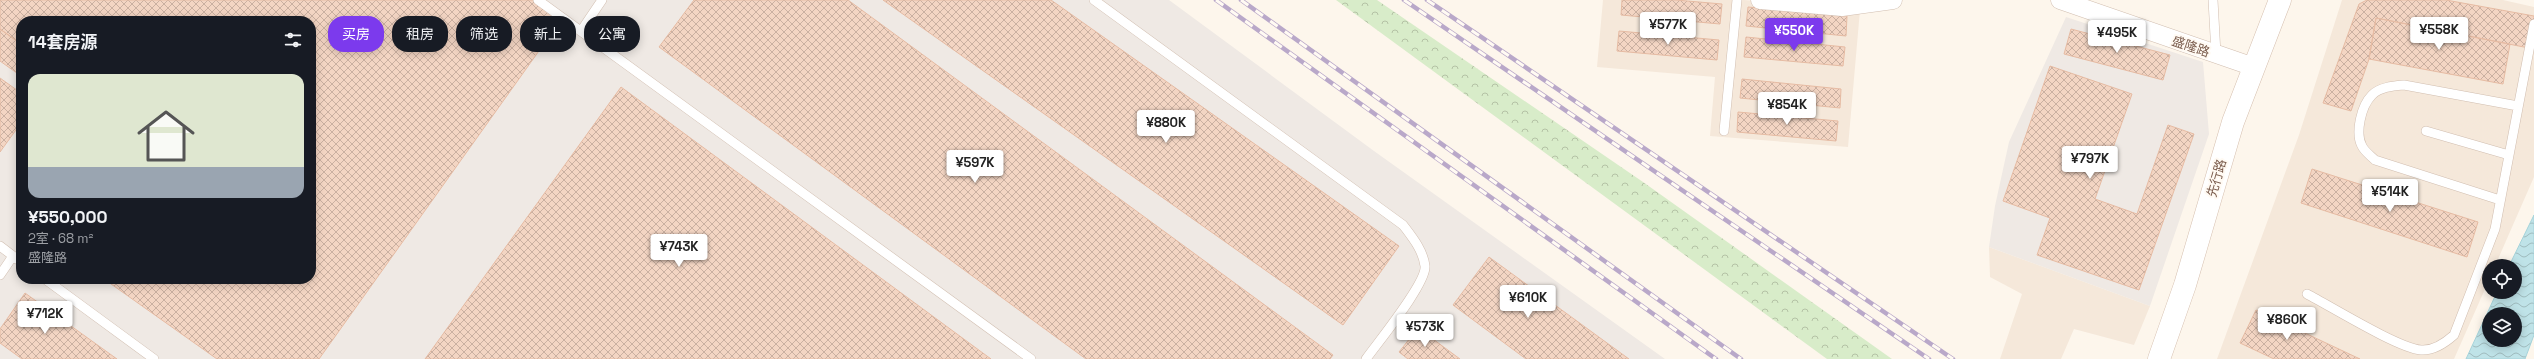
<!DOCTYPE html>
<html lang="zh">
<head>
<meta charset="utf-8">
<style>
	body { margin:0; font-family:"Space Grotesk","Noto Sans SC",sans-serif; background:#242831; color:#f1f3f6; height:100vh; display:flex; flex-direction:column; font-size:15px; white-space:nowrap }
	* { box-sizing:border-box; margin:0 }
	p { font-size:13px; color:#9ea1a6 }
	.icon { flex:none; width:22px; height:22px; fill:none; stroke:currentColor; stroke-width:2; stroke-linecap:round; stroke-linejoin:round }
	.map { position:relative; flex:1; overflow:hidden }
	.side { position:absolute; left:16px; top:16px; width:300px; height:268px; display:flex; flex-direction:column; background:#171b24; border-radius:16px; box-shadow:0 2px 10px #0003 }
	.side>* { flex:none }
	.top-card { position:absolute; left:328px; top:16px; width:380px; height:36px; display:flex; gap:8px }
	.buttons { position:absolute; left:2482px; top:259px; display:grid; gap:8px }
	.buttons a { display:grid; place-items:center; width:40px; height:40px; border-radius:50%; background:#171b24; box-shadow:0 2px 10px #0003; font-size:20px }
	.price { position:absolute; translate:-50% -34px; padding:0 9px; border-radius:4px; background:#fff; color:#222; font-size:13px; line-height:26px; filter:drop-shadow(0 1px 2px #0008) }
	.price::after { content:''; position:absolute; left:50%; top:24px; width:12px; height:9px; margin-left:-6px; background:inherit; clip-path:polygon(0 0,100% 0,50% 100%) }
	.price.selected { background:#7c3aed; color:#fff }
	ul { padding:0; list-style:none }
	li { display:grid; align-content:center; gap:8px; height:212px; padding:0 12px }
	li+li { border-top:1px solid #363941 }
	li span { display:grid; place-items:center; height:124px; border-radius:12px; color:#555 }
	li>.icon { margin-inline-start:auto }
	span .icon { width:72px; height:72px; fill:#fffc; stroke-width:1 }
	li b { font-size:17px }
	h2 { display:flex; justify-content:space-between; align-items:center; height:48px; padding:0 12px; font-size:17px }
	.chip { padding:0 14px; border-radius:16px; background:#171b24; box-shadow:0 2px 10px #0003; font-size:14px; line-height:36px }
	.chip.selected { background:#7c3aed; color:#fff }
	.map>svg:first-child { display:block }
	.residential { fill:#f5e8da }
	.industrial { fill:#efe9e4; fill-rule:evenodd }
	.forest { fill:url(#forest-crowns) }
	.water { fill:url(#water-waves); stroke:#a5d3da; fill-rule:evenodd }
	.building { fill:url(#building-cross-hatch); stroke:#e6bba3 }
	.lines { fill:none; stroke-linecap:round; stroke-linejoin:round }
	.lane-casing { stroke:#d1beb0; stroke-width:10 }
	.street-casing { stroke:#d1beb0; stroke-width:19 }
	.secondary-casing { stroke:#d6c0b0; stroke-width:23 }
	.lane { stroke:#fff; stroke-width:9 }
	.street { stroke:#fff; stroke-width:18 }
	.secondary { stroke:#fff; stroke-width:22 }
	.rail-casing { stroke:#b9a8c9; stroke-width:4.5 }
	.rail { stroke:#fffaf3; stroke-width:3; stroke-dasharray:9; stroke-linecap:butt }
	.labels { text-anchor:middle; stroke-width:4; stroke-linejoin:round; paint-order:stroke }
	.street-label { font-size:13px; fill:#7a5c4d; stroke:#fffaf3 }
</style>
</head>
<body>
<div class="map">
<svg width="2534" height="359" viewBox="0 0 2534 359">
	<defs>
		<pattern id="forest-crowns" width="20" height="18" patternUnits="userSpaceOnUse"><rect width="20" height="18" fill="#d8ecc9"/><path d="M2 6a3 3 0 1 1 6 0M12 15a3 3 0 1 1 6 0" fill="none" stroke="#b4c2a5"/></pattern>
		<pattern id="water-waves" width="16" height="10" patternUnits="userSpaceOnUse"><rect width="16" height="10" fill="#bfe3e8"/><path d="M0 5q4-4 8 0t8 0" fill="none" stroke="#a0bbbe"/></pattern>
		<pattern id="building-cross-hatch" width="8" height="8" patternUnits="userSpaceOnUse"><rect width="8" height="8" fill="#f3d5c3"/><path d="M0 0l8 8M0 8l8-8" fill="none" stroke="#cab0a1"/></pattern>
	</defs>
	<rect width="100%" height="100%" fill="#fdf6ec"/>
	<path class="residential" d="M1603 0H1744L1860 10 1848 147 1710 136 1715 77 1597 67Z
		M2342 0H2503L2534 7V177L2495 266H2489V280L2454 359H2217L2299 135Z
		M1989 247 2150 306 2134 345 2074 329 2061 359H2000L2022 294 1990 277Z"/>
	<path class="industrial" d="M0 0H1169L1374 151 1665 359H0ZM21 21H311V279H21Z
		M2066 17 2203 62 2209 134 2150 306 1989 247 1995 206 2009 142Z"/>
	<path class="forest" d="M1336 0H1377L1643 182 1892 359H1827Z"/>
	<path class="water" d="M2534 215V335L2525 359H2466L2497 292H2515V266H2509ZM2489 314H2515V340H2489Z"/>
	<path class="building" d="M0 0H533L561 20 319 359H217L104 279H311V21H21V44L0 29Z
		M694 0H848L1333 355 1330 359H1086L659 47Z
		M883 0H1051L1399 246 1343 325Z
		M1622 0H1676L1722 4 1720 24 1621 15Z
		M2367 0H2446L2534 16V49L2376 18 2369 59 2351 111 2323 103 2359 4Z
		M1748 7 1847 16 1846 36 1746 26Z
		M2376 18 2510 44 2503 84 2369 59Z
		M0 29 21 44V76L0 61Z
		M2071 29 2170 55 2163 80 2064 54Z
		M1619 31 1719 40 1717 60 1617 51Z
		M1746 37 1845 47 1843 66 1744 57Z
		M2050 66 2132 94 2095 199 2137 214 2168 125 2194 134 2139 290 2037 255 2050 218 2003 201Z
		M0 78 21 93V123L0 152Z
		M1742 79 1841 89 1840 108 1740 98Z
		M621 87 991 359H425Z
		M1738 112 1838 121 1836 141 1737 132Z
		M2312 169 2478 222 2467 257 2301 203Z
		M1489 257 1629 359H1526L1453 305Z
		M25 293 117 359H22L0 343V329Z
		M2256 310 2360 359H2274L2240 343Z
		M1418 328 1460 359H1408L1399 352Z"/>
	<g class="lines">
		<defs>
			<path id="lane" d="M538 0 1031 359
				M1094 0 1403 225C1412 237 1423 250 1425 266 1427 283 1378 342 1366 359
				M2213 0 2216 54
				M581 31 602 0
				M1724 131 1737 0
				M2426 131 2509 155
				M2500 200 2375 160C2371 156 2364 151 2362 146 2355 133 2361 106 2372 95 2380 87 2393 86 2404 85L2518 106
				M0 246 21 262
				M0 275 13 256
				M45 279 154 359
				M2307 294C2332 307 2398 348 2421 350 2434 351 2445 343 2454 335L2495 229 2534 24"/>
			<path id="street" d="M1760 0 1842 7 1893 0
				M2060 0 2254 67"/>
			<path id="secondary" d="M2159 359 2185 285 2233 122 2280 0"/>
		</defs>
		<use href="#lane" class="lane-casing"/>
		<use href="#street" class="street-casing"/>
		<use href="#secondary" class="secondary-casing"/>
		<use href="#lane" class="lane"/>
		<use href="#street" class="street"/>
		<use href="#secondary" class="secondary"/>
		<defs>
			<path id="rail" d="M1216 0 1716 359
				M1241 0 1741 359
				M1404 0 1929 359
				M1427 0 1953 359"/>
		</defs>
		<use href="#rail" class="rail-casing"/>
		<use href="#rail" class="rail"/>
	</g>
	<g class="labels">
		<g class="street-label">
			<text transform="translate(2191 46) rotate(19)" y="5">盛隆路</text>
			<text transform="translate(2216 178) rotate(-74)" y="5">先行路</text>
		</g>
	</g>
</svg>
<div class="buttons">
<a><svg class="icon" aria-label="locate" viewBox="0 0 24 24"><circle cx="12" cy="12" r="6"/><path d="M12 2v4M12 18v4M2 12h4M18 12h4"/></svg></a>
<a><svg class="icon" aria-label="layers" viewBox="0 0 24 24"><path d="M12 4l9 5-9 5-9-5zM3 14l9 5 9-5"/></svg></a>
</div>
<b class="price" style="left:1668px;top:46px">¥577K</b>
<b class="price" style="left:2439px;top:51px">¥558K</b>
<b class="price selected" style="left:1794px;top:52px">¥550K</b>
<b class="price" style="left:2117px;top:54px">¥495K</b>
<b class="price" style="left:1787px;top:126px">¥854K</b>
<b class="price" style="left:1166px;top:144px">¥880K</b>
<b class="price" style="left:2090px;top:180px">¥797K</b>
<b class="price" style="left:975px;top:184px">¥597K</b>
<b class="price" style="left:2390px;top:213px">¥514K</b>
<b class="price" style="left:679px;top:268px">¥743K</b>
<b class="price" style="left:1528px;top:319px">¥610K</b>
<b class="price" style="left:45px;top:335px">¥712K</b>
<b class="price" style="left:2287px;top:341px">¥860K</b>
<b class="price" style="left:1425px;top:348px">¥573K</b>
<div class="top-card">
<a class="chip selected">买房</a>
<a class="chip">租房</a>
<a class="chip">筛选</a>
<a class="chip">新上</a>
<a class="chip">公寓</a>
</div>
<section class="side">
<h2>14套房源<svg class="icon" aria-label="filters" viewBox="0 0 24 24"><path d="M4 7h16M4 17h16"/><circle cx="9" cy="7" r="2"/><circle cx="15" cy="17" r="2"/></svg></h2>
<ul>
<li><span style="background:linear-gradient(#dfe7d0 75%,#9aa5b1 0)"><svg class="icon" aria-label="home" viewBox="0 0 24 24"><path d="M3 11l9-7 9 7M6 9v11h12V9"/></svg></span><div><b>¥550,000</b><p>2室 · 68 m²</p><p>盛隆路</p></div></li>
</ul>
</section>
</div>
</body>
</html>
